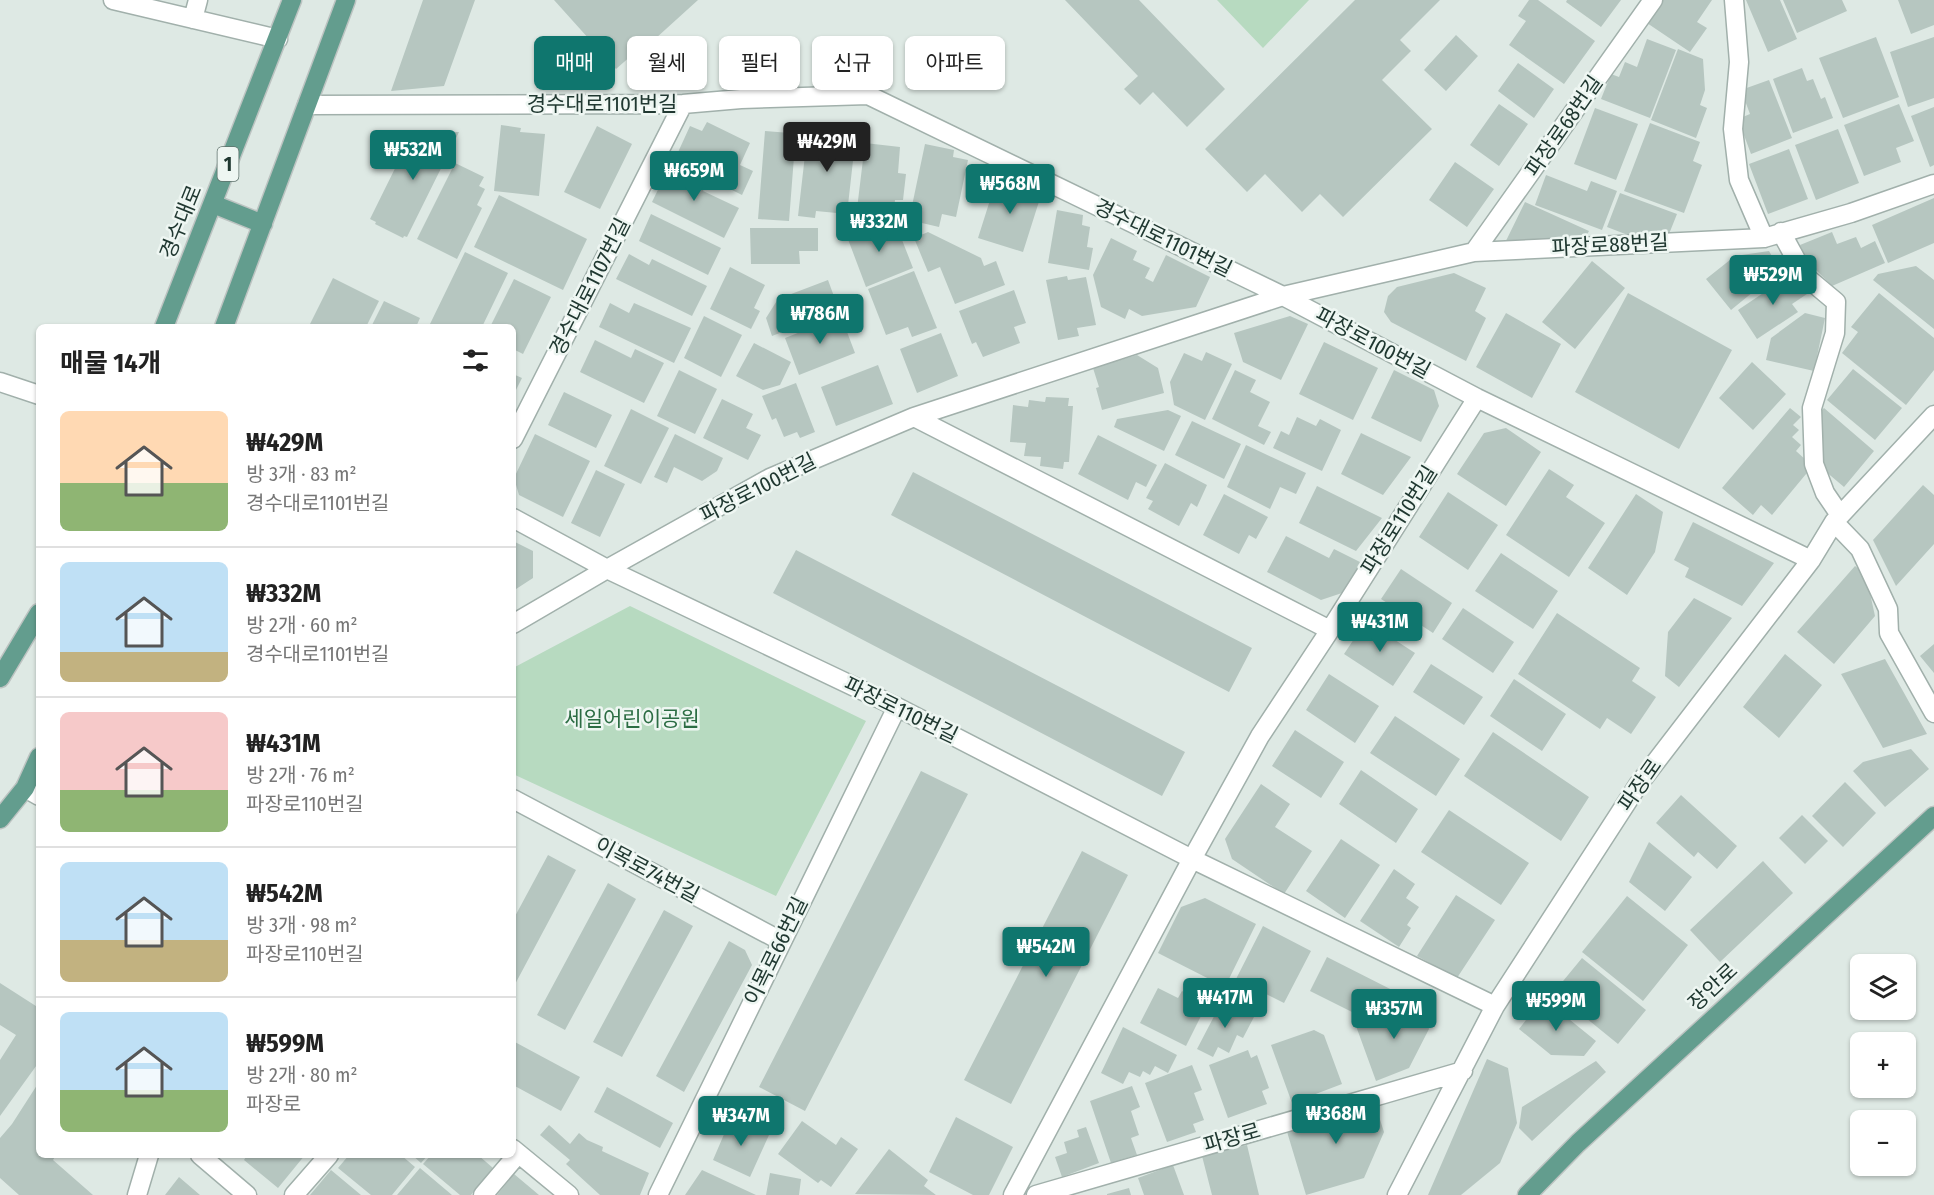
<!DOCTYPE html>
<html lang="ko">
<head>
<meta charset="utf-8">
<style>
	body { margin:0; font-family:"Fira Sans Condensed","Noto Sans KR",sans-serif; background:#f6f6f6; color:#222; height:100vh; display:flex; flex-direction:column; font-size:22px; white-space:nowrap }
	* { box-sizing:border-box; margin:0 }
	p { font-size:20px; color:#767676 }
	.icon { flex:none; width:33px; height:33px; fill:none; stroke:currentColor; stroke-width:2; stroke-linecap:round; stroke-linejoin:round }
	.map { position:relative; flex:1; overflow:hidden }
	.details { position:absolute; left:36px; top:324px; width:480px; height:834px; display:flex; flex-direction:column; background:#fff; border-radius:9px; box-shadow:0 2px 4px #0004 }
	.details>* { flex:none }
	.hud { position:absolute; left:534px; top:36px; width:570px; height:54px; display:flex; gap:12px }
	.fabs { position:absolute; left:1850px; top:954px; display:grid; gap:12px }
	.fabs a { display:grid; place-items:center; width:66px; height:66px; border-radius:9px; background:#fff; box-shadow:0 2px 4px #0004; font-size:30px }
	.price { position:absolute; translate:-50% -51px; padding:0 14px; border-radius:6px; background:#0f766e; color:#fff; font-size:20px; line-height:39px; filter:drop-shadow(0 2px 3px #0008) }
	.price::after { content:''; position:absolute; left:50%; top:36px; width:18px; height:14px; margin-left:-9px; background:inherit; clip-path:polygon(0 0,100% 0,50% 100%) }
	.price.current { background:#222; color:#fff }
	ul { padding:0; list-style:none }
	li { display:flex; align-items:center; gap:18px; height:150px; padding:0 24px }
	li+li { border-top:2px solid #e0e0e0 }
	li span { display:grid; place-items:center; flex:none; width:168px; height:120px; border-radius:9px; color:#555 }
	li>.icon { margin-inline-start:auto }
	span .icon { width:72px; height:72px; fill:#fffc; stroke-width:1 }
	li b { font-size:26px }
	h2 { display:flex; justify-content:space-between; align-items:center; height:72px; padding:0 24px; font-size:26px }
	.pill { padding:0 21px; border-radius:9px; background:#fff; box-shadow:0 2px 4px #0004; font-size:21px; line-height:54px }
	.pill.current { background:#0f766e; color:#fff }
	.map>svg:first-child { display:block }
	.green { fill:#b7dac0 }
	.building { fill:#b6c6c0 }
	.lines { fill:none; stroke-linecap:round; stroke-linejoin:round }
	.minor-casing { stroke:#a1b0ab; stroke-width:21 }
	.major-casing { stroke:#bcc3c1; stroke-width:21 }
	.minor { stroke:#fff; stroke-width:18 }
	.major { stroke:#639d8e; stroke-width:18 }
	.labels { text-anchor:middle; stroke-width:5; stroke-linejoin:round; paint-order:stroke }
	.shield { fill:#eef6f2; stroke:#5e716b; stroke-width:1.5 }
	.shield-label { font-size:20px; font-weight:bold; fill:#203831 }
	.street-label { font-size:21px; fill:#203831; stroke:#eef6f2 }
	.park-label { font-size:21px; fill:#2c6d44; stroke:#eef6f2 }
</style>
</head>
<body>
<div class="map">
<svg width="1934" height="1195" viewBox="0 0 1934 1195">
	<rect width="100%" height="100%" fill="#dee9e4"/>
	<path class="green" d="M1217 0H1309L1263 48Z
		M630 606 866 721 776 896 513 774V668Z"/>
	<path class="building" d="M423 0H475L444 86 391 91Z
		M554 0H698L634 58 632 55 616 69Z
		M1065 0H1139L1225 89 1187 127 1153 92 1140 105 1124 89 1138 76Z
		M1355 0H1440L1400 40 1411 51 1382 80 1432 129 1343 217 1320 194 1302 212 1265 174 1247 192 1205 149Z
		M1529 0H1538L1595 41 1564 84 1509 45 1526 21 1518 16Z
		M1567 0H1621L1601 27 1566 2Z
		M1662 0H1712L1697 22 1707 28 1690 52 1647 23Z
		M1746 0H1780L1797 39 1768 52Z
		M1783 0H1842L1847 11 1797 33Z
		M1898 0H1934V25L1911 34Z
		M1456 35 1478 56 1446 91 1424 70Z
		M1876 37 1899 97 1843 118 1819 58Z
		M1934 37V98L1908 107 1890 52Z
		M1647 39 1676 50 1650 118 1601 99 1611 74 1619 77 1625 62 1637 67Z
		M1678 49 1703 59 1705 90 1700 105 1707 108 1696 138 1651 120Z
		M1518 63 1554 89 1534 118 1498 91Z
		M1802 68 1807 81 1813 79 1821 99 1825 97 1833 118 1793 133 1773 79Z
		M1769 80 1792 138 1751 154 1738 119 1750 114 1741 90Z
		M1499 104 1528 124 1499 166 1470 145Z
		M1899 104 1914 141 1896 148 1901 162 1864 176 1844 125Z
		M1934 107V165L1930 167 1911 116Z
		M1595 108 1638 124 1616 180 1574 164Z
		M707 122 750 143 740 165 753 171 742 195 674 161 690 126 702 131Z
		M1650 123 1700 142 1693 161 1702 165 1684 213 1624 191Z
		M501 125 521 128 520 132 545 134 539 196 494 191Z
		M597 126 632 144 600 209 564 192Z
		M808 129 856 134 847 214 816 211 815 218 798 216Z
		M1838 129 1859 183 1816 200 1795 145Z
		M765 131 790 133 789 144H795L789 221 758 219Z
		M413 132H459L407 237 404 236 403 238 375 224 376 222 370 219Z
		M865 143 900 147 898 173 906 174 903 200H895L893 221 856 217Z
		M925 144 954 150 953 157 968 160 956 217 942 214 939 227 909 220Z
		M1789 149 1808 199 1768 214 1749 164Z
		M1455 162 1494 189 1467 227 1429 200Z
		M455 163 484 177 479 186 485 189 477 205 482 208 457 259 417 239Z
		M670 165 707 183 703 191 739 208 724 238 652 202Z
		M1546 175 1587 191 1591 181 1617 191 1602 230 1535 205Z
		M997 178 1042 192 1023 252 978 238Z
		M1620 193 1677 214 1669 234 1660 231 1633 237 1607 227Z
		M499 195 587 239 563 290 474 247Z
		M1934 198V243L1888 263 1872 225Z
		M1525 202 1589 231 1583 242 1502 249Z
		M1057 210 1083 215 1082 225 1090 227 1087 247 1093 248 1089 270 1048 263Z
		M651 214 721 248 708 275 639 241Z
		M895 222 913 268 866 287 846 234 867 226 869 232Z
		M750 228H818V251H799L800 264H751Z
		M928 232 981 258 984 266 996 261 1005 285 955 304 940 267 928 272 914 238Z
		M1832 232 1837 244 1856 237 1861 248 1875 241 1885 263 1832 286 1807 261 1800 245Z
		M1111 238 1137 251 1133 260 1150 268 1145 278 1153 282 1166 255 1210 277 1196 307 1142 316 1129 309 1125 319 1101 307 1093 275Z
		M1769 251 1780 270 1731 310 1706 279 1735 256Z
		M465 252 508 273 482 327H435L430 324Z
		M629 254 649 265 652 259 707 286 692 316 616 279Z
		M1592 261 1625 288 1575 349 1542 322Z
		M1916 266 1934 280V329L1873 280 1878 274Z
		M730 267 765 285 754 308 760 311 751 329 710 309Z
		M914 271 937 328 912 337 908 327 886 335 868 289Z
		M1454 273 1486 288 1475 311 1486 318 1466 361 1391 322 1384 312 1388 296 1397 287Z
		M1793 273 1807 294 1792 304 1798 312 1757 339 1738 310Z
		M1067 276 1068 280 1086 277 1096 325 1077 328 1079 336 1058 340 1046 280Z
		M333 278 379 301 366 327 309 326Z
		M514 279 551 297 523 354 513 349V327H490Z
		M828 280 839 310 772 336 766 318 778 299Z
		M1014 290 1026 323 1014 327 1020 343 983 357 976 342 972 344 959 311Z
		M1628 293 1732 350 1679 449 1575 392Z
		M1879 293 1934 338V370L1906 405 1842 353 1858 332 1851 327Z
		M384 301 420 318 416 327H371Z
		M610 303 629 313 634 303 691 328 674 363 599 327Z
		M1506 313 1561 344 1532 398 1476 367Z
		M1805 313 1825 318 1814 371 1766 360 1771 338Z
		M704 316 742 335 721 377 684 358Z
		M841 316 855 353 799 375 785 338Z
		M1290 316 1308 324 1281 380 1243 362 1234 333Z
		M941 333 958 376 917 393 900 349Z
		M595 340 631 358 635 349 664 363 644 403 580 372Z
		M1324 342 1378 368 1353 420 1299 394Z
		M754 343 791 362 780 385 763 390 736 376Z
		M1206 352 1232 364 1205 420 1174 405 1170 382 1184 353 1202 361Z
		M1137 355 1158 368 1164 393 1102 410 1096 388 1099 387 1093 368Z
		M1752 362 1786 394 1753 430 1719 398Z
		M878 365 893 404 836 426 821 387Z
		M1853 369 1902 408 1875 440 1827 400Z
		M679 370 717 389 695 434 657 416Z
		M1235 370 1256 380 1250 392 1270 402 1258 426 1271 432 1264 445 1212 419Z
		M1394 370 1434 390 1439 406 1421 442 1371 418Z
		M513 374 522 378 513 396Z
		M796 383 815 432 800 438 797 432 784 437 776 418 772 420 762 396Z
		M564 392 612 415 596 448 548 425Z
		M1046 397 1069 398 1068 406H1073L1069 462H1064L1063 469 1040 466 1041 457 1024 456 1026 443 1010 442 1013 405 1028 407 1029 400 1045 402Z
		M722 399 753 414 746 428 761 435 748 460 703 438Z
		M1790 408 1801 417 1793 425 1799 430 1792 437 1801 445 1796 451 1807 461 1811 468 1772 515 1761 505 1753 515 1722 488Z
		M1824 408 1874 451 1844 487 1818 465 1815 417Z
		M631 409 669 428 641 484 604 466Z
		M1168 410 1181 416 1164 451 1114 427 1117 419Z
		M1297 417 1316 426 1320 419 1341 430 1322 471 1273 448 1281 431 1289 435Z
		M1192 421 1241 444 1224 479 1175 455Z
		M1506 428 1541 452 1506 506 1457 474 1484 433Z
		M1361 433 1411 457 1383 495 1341 474Z
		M535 434 590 461 563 517 519 495 514 478Z
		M675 434 723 458 717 471 702 481 674 467 667 483 654 477Z
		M1098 435 1157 465 1146 487 1136 482 1128 500 1078 474Z
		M1246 445 1306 473 1296 494 1280 487 1270 509 1227 487Z
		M1165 463 1207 485 1197 507 1191 503 1179 526 1148 509 1153 501 1146 498Z
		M1549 469 1574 485 1566 497 1605 523 1569 577 1506 535Z
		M596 470 625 484 600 537 571 523Z
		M913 472 1252 648 1229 692 891 515Z
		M1923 485 1934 495V544L1896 586 1873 540Z
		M1317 486 1382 518 1356 551 1299 523Z
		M1448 492 1498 525 1468 570 1419 537Z
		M1224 494 1268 517 1256 539 1249 535 1239 554 1203 535Z
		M1636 494 1663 512 1655 552 1627 595 1588 568Z
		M1693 522 1774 563 1742 606 1685 577 1689 568 1674 560Z
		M1286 536 1329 558 1334 549 1362 563 1345 592 1321 600 1267 572Z
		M513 541 533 551V578L513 591Z
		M796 550 1185 752 1162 796 773 593Z
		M1501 553 1558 591 1533 629 1475 591Z
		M1855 566 1866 575 1875 616 1834 664 1797 632Z
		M1401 569 1452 603 1433 633 1381 599Z
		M1694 598 1732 618 1679 687 1665 676 1668 632Z
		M1463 608 1514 642 1493 673 1442 639Z
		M1557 613 1640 668 1632 681 1656 697 1631 734 1607 718 1600 729 1518 674Z
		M1366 621 1415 653 1393 686 1344 654Z
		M1934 644V673L1920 656Z
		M1785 654 1822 685 1779 738 1743 707Z
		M1885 659 1927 734 1883 748 1841 674Z
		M1431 664 1483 697 1464 725 1413 692Z
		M1329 674 1379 706 1355 743 1306 710Z
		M1514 679 1566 714 1542 751 1490 716Z
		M1395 716 1460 759 1436 796 1370 753Z
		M1295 730 1344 762 1321 798 1272 766Z
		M1493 732 1589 797 1561 841 1464 776Z
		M1911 749 1929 769 1885 807 1853 771 1863 762Z
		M1361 770 1418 809 1396 843 1339 804Z
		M921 771 968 794 805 1111 759 1087Z
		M1845 782 1876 813 1843 847 1812 816Z
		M1261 784 1290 804 1275 827 1312 851 1284 894 1232 859 1225 839Z
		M1681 795 1737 846 1717 869 1698 852 1694 857 1656 823Z
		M1449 810 1529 863 1501 905 1421 852Z
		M1802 815 1828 841 1805 864 1779 838Z
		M1341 839 1380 865 1345 918 1306 891Z
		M1649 842 1692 877 1665 911 1629 882Z
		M1082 851 1128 875 1011 1104 964 1080Z
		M548 855 576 870 513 988V920Z
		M1763 861 1793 893 1720 962 1690 930Z
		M1394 869 1415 884 1406 898 1419 907 1407 925 1411 928 1399 947 1360 921Z
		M608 883 636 899 565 1030 537 1015Z
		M1456 895 1495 920 1457 978 1417 956Z
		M1627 896 1688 945 1643 1001 1582 952Z
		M1205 898 1256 924 1225 987 1158 953 1181 907Z
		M664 910 693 926 622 1057 593 1042Z
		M1263 926 1311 951 1284 1003 1236 979Z
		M729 941 745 950 752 965 684 1092 656 1076Z
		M1327 957 1404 996 1360 1016 1310 991Z
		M1582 958 1646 1010 1618 1044 1554 992Z
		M0 983 39 1008V1062L0 1116V1060L16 1035 0 1025Z
		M1158 988 1178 998 1182 991 1207 1004 1186 1046 1140 1023Z
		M1543 998 1596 1041 1584 1056 1551 1055 1519 1029Z
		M1222 1001 1254 1017 1243 1038 1237 1035 1229 1053 1218 1047 1213 1057 1197 1049Z
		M1420 1003 1429 1029 1409 1068 1376 1081 1356 1026Z
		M1123 1027 1177 1055 1168 1073 1155 1066 1150 1075 1143 1071 1140 1077 1129 1072 1123 1084 1101 1073Z
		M1314 1030 1324 1035 1342 1084 1292 1103 1271 1045Z
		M513 1041 580 1077 561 1111 513 1085Z
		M1248 1050 1251 1058 1257 1055 1269 1088 1262 1091 1267 1104 1228 1118 1209 1065Z
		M1487 1059 1508 1068 1517 1123 1500 1163 1461 1195H1428Z
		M1596 1061 1606 1072 1532 1141 1519 1128 1522 1107Z
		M1192 1065 1202 1090 1194 1093 1204 1120 1193 1124 1196 1132 1167 1142 1145 1083Z
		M39 1082V1155H56L53 1160 93 1195H19L0 1178V1138L12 1124Z
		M1132 1086 1140 1107 1131 1111 1139 1135 1131 1138 1137 1155 1111 1163 1090 1101Z
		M607 1087 673 1123 660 1148 594 1112Z
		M1373 1098 1384 1132 1364 1178 1306 1195 1285 1125Z
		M956 1117 1013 1147 989 1195H973L929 1172Z
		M731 1118 769 1135 750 1177 713 1160Z
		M802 1121 836 1145 841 1137 858 1149 831 1187 821 1180 818 1183 778 1154Z
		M549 1125 570 1144 579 1133 587 1140 603 1147 602 1151 649 1173 640 1195H600L566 1164 570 1160 540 1135Z
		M1086 1127 1099 1163 1062 1177 1055 1157 1067 1153 1064 1142 1079 1137 1077 1130Z
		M1247 1145 1259 1195H1212L1202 1156Z
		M889 1149 928 1180 924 1186 936 1195 855 1194Z
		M247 1155H305L278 1188 244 1160Z
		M349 1155H401L415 1167 392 1195H371L338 1168Z
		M412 1155H428L421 1163Z
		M431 1155H478L493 1168 471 1195H460L423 1164Z
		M1173 1165 1184 1195H1144L1138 1178Z
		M420 1168 452 1195H397Z
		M331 1170 361 1195H310Z
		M702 1170 756 1195H685Z
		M770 1173 801 1179 799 1195H766Z
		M514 1174 539 1195H497Z
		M179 1177 200 1195H165Z
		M1129 1188 1131 1195H1107V1194Z"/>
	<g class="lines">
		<defs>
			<path id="minor" d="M113 0 278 39
				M1734 0 1739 62 1733 129 1739 180 1764 238
				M193 19 198 0
				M307 105 683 104 741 99 868 95 1283 296 1477 398 1811 560
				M1781 232 1805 276 1836 302 1835 333 1812 408 1814 464 1825 493 1840 515
				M1474 252 1653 0
				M0 382 39 395
				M914 417 1330 630
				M513 439 683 104
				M513 518 607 569 897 707 1192 859 1495 1006
				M1834 522 1860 549 1888 609 1889 633 1934 713
				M513 624 607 569 770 478 914 417 1283 296 1474 252 1764 238 1851 213 1934 184
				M25 788 39 796
				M513 799 781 941
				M513 1149 569 1195
				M200 1155 247 1195
				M137 1195 149 1155
				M294 1195 329 1155
				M483 1195 518 1154
				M658 1195 897 707
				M1013 1195 1192 859 1260 736 1330 630 1477 398
				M1036 1195 1463 1071
				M1397 1195 1495 1006 1638 785 1811 560 1834 522 1934 415"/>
			<path id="major" d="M213 204 263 224
				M164 327 292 0
				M224 327 346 0
				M0 678 39 613
				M0 819 25 788 39 757
				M1527 1195 1578 1143 1934 816"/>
		</defs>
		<use href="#minor" class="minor-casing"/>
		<use href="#major" class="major-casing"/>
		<use href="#minor" class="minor"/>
		<use href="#major" class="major"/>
	</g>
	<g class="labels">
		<rect class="shield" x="217.5" y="147" width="21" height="34" rx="4.5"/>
		<g class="shield-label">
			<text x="228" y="171">1</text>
		</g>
		<g class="street-label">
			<text x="602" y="111">경수대로1101번길</text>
			<text transform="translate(1564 126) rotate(-55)" y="7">파장로68번길</text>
			<text transform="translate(181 222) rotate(-68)" y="7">경수대로</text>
			<text transform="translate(1163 238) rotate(26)" y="7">경수대로1101번길</text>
			<text transform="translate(1610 245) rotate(-3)" y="7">파장로88번길</text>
			<text transform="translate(590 287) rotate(-63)" y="7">경수대로1107번길</text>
			<text transform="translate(1373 343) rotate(28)" y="7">파장로100번길</text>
			<text transform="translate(758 488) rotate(-27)" y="7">파장로100번길</text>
			<text transform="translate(1399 520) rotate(-58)" y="7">파장로110번길</text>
			<text transform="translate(901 710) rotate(26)" y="7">파장로110번길</text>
			<text transform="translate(1640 785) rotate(-55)" y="7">파장로</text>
			<text transform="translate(647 870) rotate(28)" y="7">이목로74번길</text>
			<text transform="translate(776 951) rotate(-64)" y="7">이목로66번길</text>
			<text transform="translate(1713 987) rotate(-43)" y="7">장안로</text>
			<text transform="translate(1232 1138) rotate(-16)" y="7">파장로</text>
		</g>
		<g class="park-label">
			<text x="632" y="726">세일어린이공원</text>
		</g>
	</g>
</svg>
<div class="fabs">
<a><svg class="icon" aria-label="layers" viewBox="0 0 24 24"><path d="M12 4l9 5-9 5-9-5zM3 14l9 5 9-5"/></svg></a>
<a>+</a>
<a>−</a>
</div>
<b class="price current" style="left:827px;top:173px">₩429M</b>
<b class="price" style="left:413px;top:181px">₩532M</b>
<b class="price" style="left:694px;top:202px">₩659M</b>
<b class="price" style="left:1010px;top:215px">₩568M</b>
<b class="price" style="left:879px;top:253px">₩332M</b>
<b class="price" style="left:1773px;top:306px">₩529M</b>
<b class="price" style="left:820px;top:345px">₩786M</b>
<b class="price" style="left:1380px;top:653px">₩431M</b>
<b class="price" style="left:1046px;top:978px">₩542M</b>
<b class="price" style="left:1225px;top:1029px">₩417M</b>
<b class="price" style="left:1556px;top:1032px">₩599M</b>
<b class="price" style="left:1394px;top:1040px">₩357M</b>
<b class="price" style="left:1336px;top:1145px">₩368M</b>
<b class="price" style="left:741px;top:1147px">₩347M</b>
<div class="hud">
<a class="pill current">매매</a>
<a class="pill">월세</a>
<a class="pill">필터</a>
<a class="pill">신규</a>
<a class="pill">아파트</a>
</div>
<section class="details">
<h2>매물 14개<svg class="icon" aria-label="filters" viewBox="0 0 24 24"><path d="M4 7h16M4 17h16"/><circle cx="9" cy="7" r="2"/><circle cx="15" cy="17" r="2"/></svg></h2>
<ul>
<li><span style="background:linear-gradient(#ffd9b3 60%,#8fb573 0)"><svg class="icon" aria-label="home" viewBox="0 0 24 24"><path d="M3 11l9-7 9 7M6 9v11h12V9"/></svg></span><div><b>₩429M</b><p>방 3개 · 83 m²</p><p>경수대로1101번길</p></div></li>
<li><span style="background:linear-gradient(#bfe0f5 75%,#c2b280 0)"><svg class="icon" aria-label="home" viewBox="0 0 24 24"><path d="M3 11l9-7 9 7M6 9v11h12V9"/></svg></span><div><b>₩332M</b><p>방 2개 · 60 m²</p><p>경수대로1101번길</p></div></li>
<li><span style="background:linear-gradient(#f6c9c9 65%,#8fb573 0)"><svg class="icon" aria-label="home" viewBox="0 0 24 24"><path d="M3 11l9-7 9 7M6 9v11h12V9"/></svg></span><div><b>₩431M</b><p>방 2개 · 76 m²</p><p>파장로110번길</p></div></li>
<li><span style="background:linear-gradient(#bfe0f5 65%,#c2b280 0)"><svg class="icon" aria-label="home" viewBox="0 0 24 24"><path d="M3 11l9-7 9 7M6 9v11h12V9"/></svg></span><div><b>₩542M</b><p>방 3개 · 98 m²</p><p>파장로110번길</p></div></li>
<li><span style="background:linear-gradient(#bfe0f5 65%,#8fb573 0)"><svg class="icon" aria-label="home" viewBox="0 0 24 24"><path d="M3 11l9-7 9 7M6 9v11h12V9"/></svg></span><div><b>₩599M</b><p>방 2개 · 80 m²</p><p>파장로</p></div></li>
</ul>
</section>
</div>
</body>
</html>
